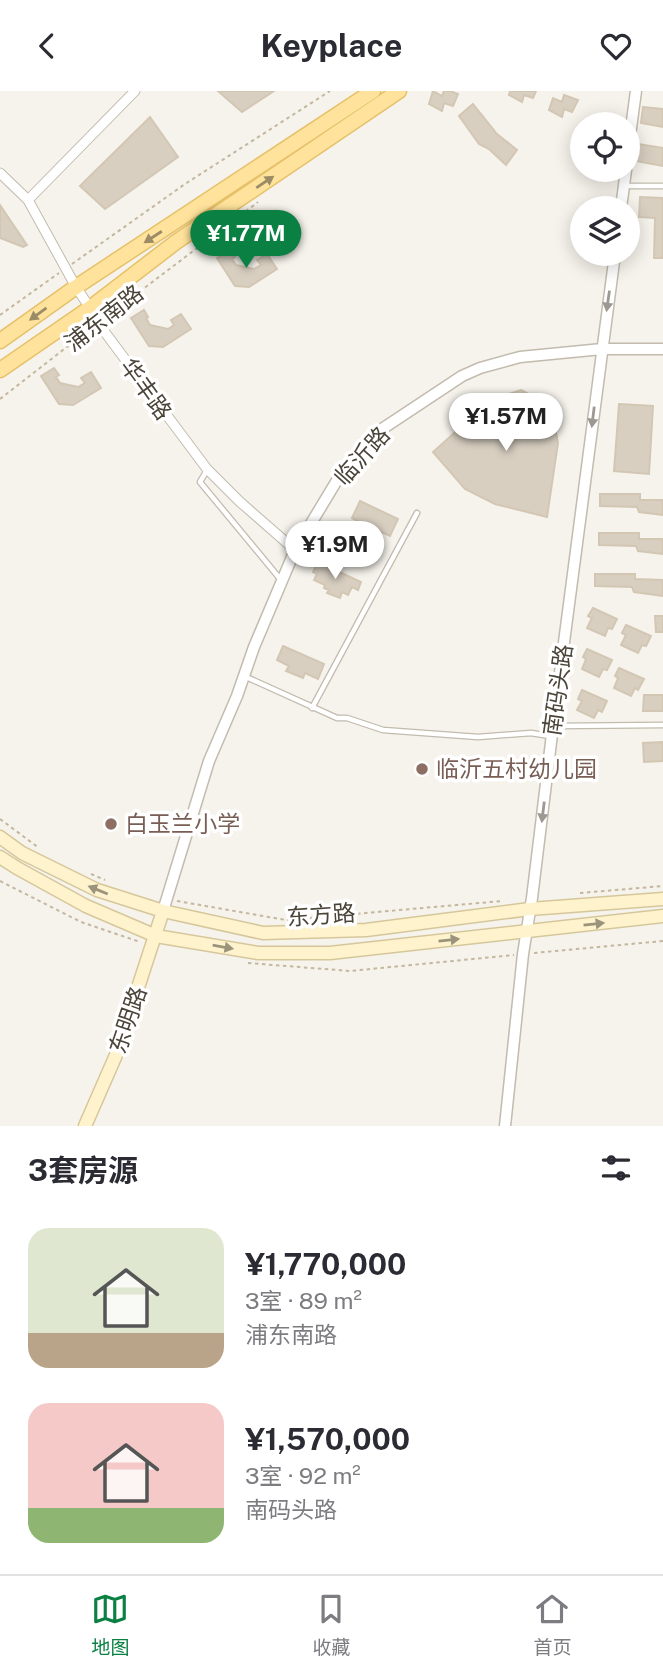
<!DOCTYPE html>
<html lang="zh">
<head>
<meta charset="utf-8">
<style>
	body { margin:0; font-family:"Public Sans","Noto Sans SC",sans-serif; background:#f7f7f7; color:#2b2b33; height:100vh; display:flex; flex-direction:column; font-size:26px; white-space:nowrap }
	* { box-sizing:border-box; margin:0 }
	p { font-size:23px; color:#7c7c81 }
	.icon { flex:none; width:38px; height:38px; fill:none; stroke:currentColor; stroke-width:2; stroke-linecap:round; stroke-linejoin:round }
	.map { position:relative; height:1035px; overflow:hidden }
	.side { display:flex; flex-direction:column; background:#fff; flex:1 }
	.side>* { flex:none }
	.tools { position:absolute; left:570px; top:21px; display:grid; gap:14px }
	.tools a { display:grid; place-items:center; width:70px; height:70px; border-radius:50%; background:#fff; box-shadow:0 4px 18px #0003; font-size:35px }
	.price { position:absolute; translate:-50% -60px; padding:0 16px; border-radius:24px; background:#fff; color:#222; font-size:23px; line-height:46px; filter:drop-shadow(0 2px 4px #0008) }
	.price::after { content:''; position:absolute; left:50%; top:42px; width:21px; height:16px; margin-left:-10px; background:inherit; clip-path:polygon(0 0,100% 0,50% 100%) }
	.price.on { background:#0b8043; color:#fff }
	ul { padding:0; list-style:none }
	li { display:flex; align-items:center; gap:21px; height:175px; padding:0 28px }
	li span { display:grid; place-items:center; flex:none; width:196px; height:140px; border-radius:21px; color:#555 }
	li>.icon { margin-inline-start:auto }
	span .icon { width:84px; height:84px; fill:#fffc; stroke-width:1 }
	li b { font-size:30px }
	h2 { display:flex; justify-content:space-between; align-items:center; height:84px; padding:0 28px; font-size:30px }
	header { display:flex; justify-content:space-between; align-items:center; height:91px; padding:0 28px; background:#fff; font-size:32px; font-weight:700 }
	.menu { display:flex; justify-content:space-around; align-items:center; height:98px; border-top:2px solid #e1e1e2; background:#fff; font-size:19px; color:#7c7c81 }
	.menu a { display:grid; justify-items:center; gap:4px }
	.menu .on { color:#0b8043 }
	.map>svg:first-child { display:block }
	.building { fill:#d8cfc1; stroke:#d3c7b4; stroke-width:2 }
	.lines { fill:none; stroke-linecap:round; stroke-linejoin:round }
	.service-casing { stroke:#c2bbae; stroke-width:7 }
	.minor-casing { stroke:#c2bbae; stroke-width:11 }
	.tertiary-casing { stroke:#c2bbae; stroke-width:13 }
	.secondary-casing { stroke:#d6c79b; stroke-width:15 }
	.primary-casing { stroke:#e6c16a; stroke-width:17 }
	.path { stroke:#c4b79f; stroke-width:2; stroke-dasharray:3.5 3.5; stroke-linecap:butt }
	.service { stroke:#fff; stroke-width:4.5 }
	.minor { stroke:#fff; stroke-width:9 }
	.tertiary { stroke:#fff; stroke-width:10 }
	.secondary { stroke:#fff3cd; stroke-width:12 }
	.primary { stroke:#ffe39c; stroke-width:14 }
	.oneway { fill:#9c8c66 }
	.oneway2 { fill:#9c9892 }
	.oneway3 { fill:#9c937c }
	.education-dot { fill:#8d6e63; stroke:#fff; stroke-width:2.5 }
	.labels { text-anchor:middle; stroke-width:7; stroke-linejoin:round; paint-order:stroke }
	.street-label { font-size:23px; fill:#4b4439; stroke:#fff }
	.education-label { font-size:23px; fill:#785e54; stroke:#fff; text-anchor:start }
</style>
</head>
<body>
<header><svg class="icon" aria-label="back" viewBox="0 0 24 24"><path d="M15 5l-7 7 7 7"/></svg>Keyplace<svg class="icon" aria-label="heart" viewBox="0 0 24 24"><path d="M12 20l-8-8c-3-5 5-10 8-4 3-6 11-1 8 4z"/></svg></header>
<div class="map">
<svg width="663" height="1035" viewBox="0 0 663 1035">
	<rect width="100%" height="100%" fill="#f6f3ec"/>
	<path class="building" d="M218 0H274L242 21Z
		M433 0 442 5 444 0H450L458 3 453 15 444 12 442 20 429 13Z
		M510 0H536L533 7 524 4 522 11 509 4Z
		M564 4 578 9 572 21 564 18 562 26 549 19 553 7 562 11Z
		M473 13 497 43 517 59 506 74 489 58 479 53 459 25Z
		M643 16 663 18V36L641 32Z
		M150 26 178 66 105 118 80 95Z
		M638 53 663 57V75L636 70Z
		M640 106 663 107V167H654L655 127 639 126Z
		M0 114 27 154 23 156 0 147Z
		M230 159 235 166 232 168 236 174 254 178 261 174 257 169 267 163 277 178 249 196 235 195 217 167Z
		M144 219 148 226 146 227 150 234 168 238 174 234 171 229 181 223 191 238 163 256 149 255 131 227Z
		M54 277 59 284 56 286 60 292 78 296 85 292 81 287 91 281 101 297 73 314 59 313 41 285Z
		M521 299 551 315 558 352 547 426 495 413 465 398 433 361 491 309Z
		M619 313 653 315 649 383 614 380Z
		M600 403H640V409H663V424L639 421 637 416 600 415Z
		M360 410 398 428 390 445 377 439 375 443 361 436 363 433 352 427Z
		M599 442H639V448H663V463L638 460 636 455 599 454Z
		M318 471 361 491 358 499 352 496 348 504 342 501 340 507 327 502 329 499 324 497 325 494 314 489 317 483 313 481Z
		M595 483H635V488L663 489V505L634 501 632 496 595 495Z
		M593 517 617 528 612 538 608 537 605 545 587 537 592 527 588 525Z
		M655 525H663V541H656Z
		M626 534 651 545 646 555 642 554 638 562 621 554 626 544 622 542Z
		M283 555 324 573 318 588 305 582 303 587 286 580 289 575 277 569Z
		M587 558 612 569 607 579 603 578 599 586 582 578 586 568 583 566Z
		M619 577 644 588 638 599 635 597 631 605 614 597 618 587 615 585Z
		M582 599 607 610 602 621 598 619 594 627 577 619 582 610 578 608Z
		M644 604H663V620H643Z
		M663 651V670L644 671 643 652Z"/>
	<g class="lines">
		<defs>
			<path id="service" d="M625 95H663
				M207 379 200 391 281 489
				M244 585 337 627H347L383 639 478 646 531 642 550 645
				M312 617 417 422
				M555 635 663 634"/>
			<path id="minor" d="M0 82 28 109 76 196 90 217 98 232 207 378 239 410 295 459
				M28 109 135 0"/>
			<path id="tertiary" d="M628 59 636 0
				M621 117 626 79
				M163 820 209 670 237 605 254 556 295 459 339 386 382 338 462 285 480 277 520 266 602 258H663
				M505 1035 523 863 532 807 553 635 615 163"/>
			<path id="secondary" d="M0 746 22 762 97 799 163 820 263 842 366 839 530 818 663 808
				M0 766 17 777 86 815 156 845 258 862H330L663 825
				M85 1035 116 964 163 820"/>
			<path id="primary" d="M0 250 76 196 373 0
				M0 279 90 217 176 151 399 0"/>
		</defs>
		<use href="#service" class="service-casing"/>
		<use href="#minor" class="minor-casing"/>
		<use href="#tertiary" class="tertiary-casing"/>
		<use href="#secondary" class="secondary-casing"/>
		<use href="#primary" class="primary-casing"/>
		<path class="path" d="M72 173 185 93 330 0
			M0 224 59 182
			M106 226 258 111
			M0 308 90 238
			M0 728 39 757
			M91 783 105 789
			M0 790 81 831 140 851
			M580 802 663 795
			M177 810 286 829 502 810
			M534 862 663 850
			M248 872 350 880 514 864"/>
		<use href="#service" class="service"/>
		<use href="#minor" class="minor"/>
		<use href="#tertiary" class="tertiary"/>
		<use href="#secondary" class="secondary"/>
		<use href="#primary" class="primary"/>
	</g>
	<defs><path id="oneway-solid" d="M-6-.8H1V-3.2L6.5 0L1 3.2V.8H-6Z" transform="scale(1.75)"/></defs>
	<g class="oneway">
		<use href="#oneway-solid" transform="translate(265 91) rotate(-34)"/>
		<use href="#oneway-solid" transform="translate(153 146) rotate(147)"/>
		<use href="#oneway-solid" transform="translate(38 223) rotate(144)"/>
	</g>
	<g class="oneway2">
		<use href="#oneway-solid" transform="translate(608 210) rotate(98)"/>
		<use href="#oneway-solid" transform="translate(593 326) rotate(97)"/>
		<use href="#oneway-solid" transform="translate(543 721) rotate(97)"/>
	</g>
	<g class="oneway3">
		<use href="#oneway-solid" transform="translate(98 799) rotate(-158)"/>
		<use href="#oneway-solid" transform="translate(594 833) rotate(-6)"/>
		<use href="#oneway-solid" transform="translate(449 849) rotate(-6)"/>
		<use href="#oneway-solid" transform="translate(223 856) rotate(10)"/>
	</g>
	<g class="education-dot">
		<circle cx="422" cy="678" r="7"/>
		<circle cx="111" cy="733" r="7"/>
	</g>
	<g class="labels">
		<g class="street-label">
			<text transform="translate(104 227) rotate(-38)" y="8">浦东南路</text>
			<text transform="translate(146 298) rotate(54)" y="8">华丰路</text>
			<text transform="translate(362 365) rotate(-48)" y="8">临沂路</text>
			<text transform="translate(558 599) rotate(-82)" y="8">南码头路</text>
			<text transform="translate(321 824) rotate(-4)" y="8">东方路</text>
			<text transform="translate(128 929) rotate(-71)" y="8">东明路</text>
		</g>
		<g class="education-label">
			<text x="436" y="686">临沂五村幼儿园</text>
			<text x="125" y="741">白玉兰小学</text>
		</g>
	</g>
</svg>
<div class="tools">
<a><svg class="icon" aria-label="locate" viewBox="0 0 24 24"><circle cx="12" cy="12" r="6"/><path d="M12 2v4M12 18v4M2 12h4M18 12h4"/></svg></a>
<a><svg class="icon" aria-label="layers" viewBox="0 0 24 24"><path d="M12 4l9 5-9 5-9-5zM3 14l9 5 9-5"/></svg></a>
</div>
<b class="price on" style="left:246px;top:179px">¥1.77M</b>
<b class="price" style="left:506px;top:362px">¥1.57M</b>
<b class="price" style="left:335px;top:490px">¥1.9M</b>
</div>
<section class="side">
<h2>3套房源<svg class="icon" aria-label="filters" viewBox="0 0 24 24"><path d="M4 7h16M4 17h16"/><circle cx="9" cy="7" r="2"/><circle cx="15" cy="17" r="2"/></svg></h2>
<ul>
<li><span style="background:linear-gradient(#dfe7d0 75%,#b9a48a 0)"><svg class="icon" aria-label="home" viewBox="0 0 24 24"><path d="M3 11l9-7 9 7M6 9v11h12V9"/></svg></span><div><b>¥1,770,000</b><p>3室 · 89 m²</p><p>浦东南路</p></div></li>
<li><span style="background:linear-gradient(#f6c9c9 75%,#8fb573 0)"><svg class="icon" aria-label="home" viewBox="0 0 24 24"><path d="M3 11l9-7 9 7M6 9v11h12V9"/></svg></span><div><b>¥1,570,000</b><p>3室 · 92 m²</p><p>南码头路</p></div></li>
</ul>
</section>
<nav class="menu">
<a class="on"><svg class="icon" aria-label="map" viewBox="0 0 24 24"><path d="M3 6l6-2 6 2 6-2v14l-6 2-6-2-6 2zM9 4v14M15 6v14"/></svg>地图</a>
<a><svg class="icon" aria-label="saved" viewBox="0 0 24 24"><path d="M7 4h10v16l-5-4-5 4z"/></svg>收藏</a>
<a><svg class="icon" aria-label="home" viewBox="0 0 24 24"><path d="M3 11l9-7 9 7M6 9v11h12V9"/></svg>首页</a>
</nav>
</body>
</html>
